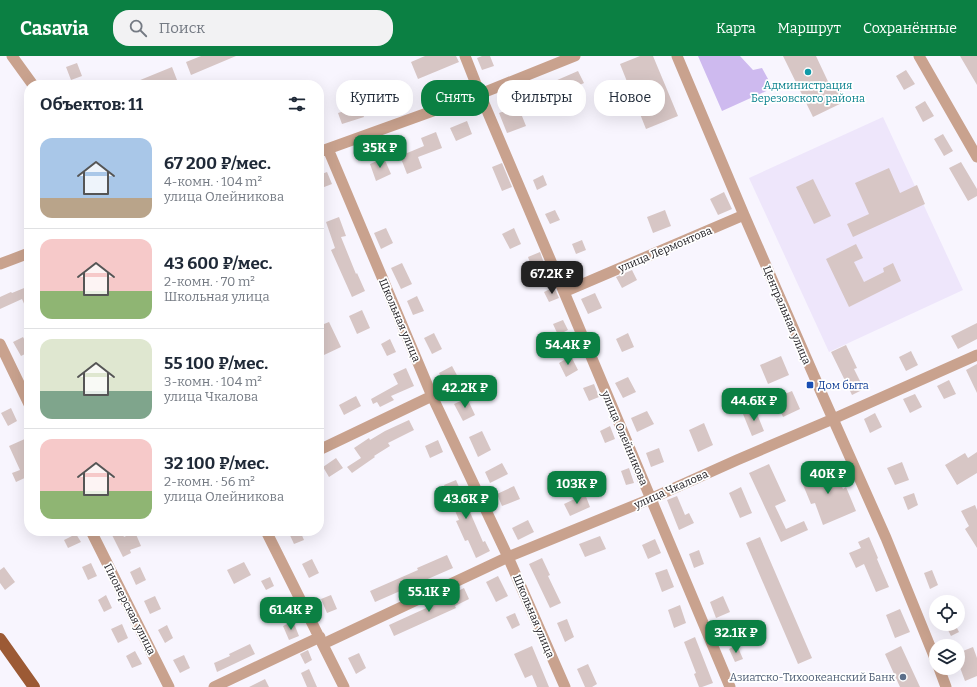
<!DOCTYPE html>
<html lang="ru">
<head>
<meta charset="utf-8">
<style>
	body { margin:0; font-family:Bitter,serif; background:#f2f2f3; color:#1f2937; height:100vh; display:flex; flex-direction:column; font-size:15px; white-space:nowrap }
	* { box-sizing:border-box; margin:0 }
	p { font-size:13px; color:#747a83 }
	.icon { flex:none; width:22px; height:22px; fill:none; stroke:currentColor; stroke-width:2; stroke-linecap:round; stroke-linejoin:round }
	.map { position:relative; flex:1; overflow:hidden }
	.side { position:absolute; left:24px; top:24px; width:300px; height:456px; display:flex; flex-direction:column; background:#fff; border-radius:16px; box-shadow:0 4px 16px #0002 }
	.side>* { flex:none }
	.hud { position:absolute; left:336px; top:24px; width:380px; height:36px; display:flex; gap:8px }
	.buttons { position:absolute; left:929px; top:539px; display:grid; gap:8px }
	.buttons a { display:grid; place-items:center; width:36px; height:36px; border-radius:50%; background:#fff; box-shadow:0 4px 16px #0002; font-size:20px }
	.price { position:absolute; translate:-50% -34px; padding:0 9px; border-radius:8px; background:#0b8043; color:#fff; font-size:13px; line-height:26px; filter:drop-shadow(0 1px 2px #0008) }
	.price::after { content:''; position:absolute; left:50%; top:24px; width:12px; height:9px; margin-left:-6px; background:inherit; clip-path:polygon(0 0,100% 0,50% 100%) }
	.price.current { background:#222; color:#fff }
	ul { padding:0; list-style:none }
	li { display:flex; align-items:center; gap:12px; height:100px; padding:0 16px }
	li+li { border-top:1px solid #e0e1e3 }
	li span { display:grid; place-items:center; flex:none; width:112px; height:80px; border-radius:12px; color:#555 }
	li>.icon { margin-inline-start:auto }
	span .icon { width:48px; height:48px; fill:#fffc; stroke-width:1 }
	li b { font-size:17px }
	h2 { display:flex; justify-content:space-between; align-items:center; height:48px; padding:0 16px; font-size:17px }
	.tag { padding:0 14px; border-radius:16px; background:#fff; box-shadow:0 4px 16px #0002; font-size:14px; line-height:36px }
	.tag.current { background:#0b8043; color:#fff }
	header { display:flex; align-items:center; gap:24px; box-sizing:border-box; height:56px; padding:0 20px; background:#0b8043; color:#fff }
	header strong { font-size:19px }
	nav { display:flex; gap:22px; margin-inline-start:auto; font-size:14px }
	.search { width:280px; height:36px; background:#f2f2f3; display:flex; align-items:center; gap:10px; box-sizing:border-box; padding:0 14px; border-radius:16px; color:#747a83; font-size:15px }
	.map>svg:first-child { display:block }
	.built { fill:#eee6fb }
	.green { fill:#cebaef }
	.building { fill:#d7c6c5 }
	.lines { fill:none; stroke-linecap:round; stroke-linejoin:round }
	.minor { stroke:#c9a28e; stroke-width:11 }
	.major { stroke:#9c5a35; stroke-width:12 }
	.culture-dot { fill:#0f9aa8; stroke:#fff; stroke-width:1.5 }
	.transit-dot { fill:#1a4fb4; stroke:#fff; stroke-width:1.5 }
	.service-dot { fill:#5c6f8a; stroke:#fff; stroke-width:1.5 }
	.labels { text-anchor:middle; stroke-width:3.5; stroke-linejoin:round; paint-order:stroke }
	.culture-label { font-size:11px; fill:#0d838f; stroke:#fff }
	.street-label { font-size:11px; fill:#232126; stroke:#fff }
	.transit-label { font-size:11px; fill:#164399; stroke:#fff; text-anchor:start }
	.service-label { font-size:11px; fill:#4e5e75; stroke:#fff; text-anchor:end }
</style>
</head>
<body>
<header>
<strong>Casavia</strong>
<div class="search"><svg class="icon" aria-label="search" viewBox="0 0 24 24"><circle cx="10" cy="10" r="6"/><path d="M15 15l6 6"/></svg>Поиск</div>
<nav><a>Карта</a><a>Маршрут</a><a>Сохранённые</a></nav>
</header>
<div class="map">
<svg width="977" height="631" viewBox="0 0 977 631">
	<rect width="100%" height="100%" fill="#f8f5fe"/>
	<path class="built" d="M883 61 963 234 829 296 749 122Z"/>
	<path class="green" d="M698 0H740L753 14 762 12 773 32 722 55Z"/>
	<path class="building" d="M201 0H236L191 19 186 6Z
		M425 0H456L459 6 418 23 411 6Z
		M482 0H490L494 10 482 14 477 2Z
		M640 0H653L678 60 646 73 620 8Z
		M783 0H816L832 34 839 31 846 45 813 61Z
		M960 0H977V29Z
		M77 7 82 20 71 24 66 11Z
		M172 11 177 24 165 29H128Z
		M906 14 915 28 904 34 896 20Z
		M578 15 584 27 561 38 555 25Z
		M395 33 400 46 382 54 376 41Z
		M619 35 624 53 611 56 607 38Z
		M925 45 934 60 923 66 915 51Z
		M360 50 364 61 342 68 338 57Z
		M518 50 526 70 507 77 499 57Z
		M467 65 472 78 456 85 450 72Z
		M436 76 442 92 418 101 422 112 407 118 400 100 424 90 421 82Z
		M943 78 953 95 944 100 934 83Z
		M384 102 391 118 376 125 370 108Z
		M961 106 977 133V140L968 145 949 112Z
		M502 107 512 131 502 135 492 111Z
		M889 112 900 137 917 129 925 148 853 181 847 168 869 158 855 127Z
		M327 116 332 128 319 133V119Z
		M543 119 547 129 537 134 533 124Z
		M813 123 831 160 814 168 796 131Z
		M724 136 732 153 718 159 710 143Z
		M555 154 560 164 550 168 545 158Z
		M665 154 671 170 653 177 647 161Z
		M339 161 346 180 341 181 356 218 357 217 365 235 352 241 331 194 335 192 326 166Z
		M386 172 393 187 381 193 374 177Z
		M514 172 521 188 510 193 502 178Z
		M582 184 586 194 576 198 572 188Z
		M856 188 863 202 854 206 864 226 884 216 883 212 893 207 901 225 849 251 826 203Z
		M540 196 544 207 532 212 528 201Z
		M402 207 412 228 401 233 391 212Z
		M632 214 637 224 622 232 616 221Z
		M29 230V259L22 243 0 253V241L11 236 12 237Z
		M554 231 559 242 549 246 544 236Z
		M595 237 602 252 588 258 581 243Z
		M417 240 424 255 413 259 407 245Z
		M362 254 370 272 357 278 349 260Z
		M563 264 568 274 558 279 553 268Z
		M329 266 341 291 324 299 319 288V270Z
		M977 267V283L958 293 951 280Z
		M434 277 442 293 432 298 424 282Z
		M628 277 634 291 622 296 616 283Z
		M23 281 29 292V296L21 300 13 286Z
		M390 283 396 296 387 300 381 288Z
		M846 289 857 312 854 313 864 333 852 339 831 296Z
		M911 295 918 309 906 315 899 301Z
		M571 300 578 314 566 321 559 307Z
		M781 300 789 319 768 328 760 309Z
		M977 308V337L966 314Z
		M452 310 459 323 445 330 439 317Z
		M406 312 414 330 391 340 394 344 380 351 377 346 373 348 371 343 398 328 393 318Z
		M628 321 636 336 623 342 615 327Z
		M949 324 956 338 944 343 937 330Z
		M594 328 599 341 589 345 583 332Z
		M792 335 800 353 783 361 775 342Z
		M915 338 922 351 910 357 903 343Z
		M356 340 361 350 344 359 339 349Z
		M467 342 475 359 463 365 454 348Z
		M11 352 17 365 8 370 1 357Z
		M755 353 764 375 752 380 743 358Z
		M647 355 654 368 637 376 631 362Z
		M875 357 882 371 870 377 864 363Z
		M409 364 414 374 388 387 390 390 374 400 375 401 352 417 347 411 361 402 354 392 369 382 370 384 385 375Z
		M704 367 713 389 698 396 689 374Z
		M610 370 615 383 605 387 600 375Z
		M482 375 491 394 478 401 469 381Z
		M27 382 29 385V420L16 426 12 417 20 414 9 390Z
		M438 384 443 396 430 402 425 390Z
		M659 392 664 406 651 411 646 397Z
		M977 396V417L957 429 945 409 965 397 968 402Z
		M336 402 343 412 329 421 323 411Z
		M902 406 909 424 895 429 887 412Z
		M502 407 508 418 490 427 485 416Z
		M769 408 786 445 775 450 786 473 804 465 808 474 781 486 749 417Z
		M833 410 843 433 846 431 856 455 823 469 815 447 811 448 801 424Z
		M629 412 634 427 626 429 621 415Z
		M456 424 483 486 485 485 490 495 476 502 468 484 465 485 456 465 459 464 444 429Z
		M514 430 520 443 502 450 497 438Z
		M741 431 752 457 740 462 729 437Z
		M914 437 918 449 908 454 903 441Z
		M585 438 590 451 570 460 564 448Z
		M677 440 685 459 689 457 694 467 679 474 667 444Z
		M975 449 977 454V492L965 473 969 470 961 455Z
		M528 464 534 476 518 484 512 472Z
		M110 475H121L124 481 135 476 141 490 130 494 131 497 123 501Z
		M288 475H300L304 484 294 488Z
		M76 478 81 486 68 492 64 484Z
		M600 480 606 493 585 501 579 488Z
		M760 481 812 602 798 608 746 487Z
		M869 481 878 502 877 503 889 531 876 536 864 508 856 512 849 497 861 492 858 486Z
		M655 483 661 497 648 503 642 489Z
		M699 494 704 508 694 512 689 498Z
		M447 499 453 512 375 546 370 535 418 514 417 512Z
		M542 502 550 519 548 520 561 547 550 552 529 508Z
		M312 503 319 517 309 522 302 508Z
		M244 506 251 519 234 528 227 514Z
		M91 507 97 520 88 524 82 511Z
		M4 511 15 526 5 534 0 527V514Z
		M140 511 146 524 136 529 130 516Z
		M667 513 674 531 662 536 655 517Z
		M932 514 938 529 930 533 924 517Z
		M498 520 508 540 496 546 486 526Z
		M270 521 274 530 266 534 261 525Z
		M464 532 469 543 455 550 456 552 394 580 389 569 457 538 456 536Z
		M106 539 112 552 104 556 98 544Z
		M331 539 337 553 327 557 321 543Z
		M155 540 161 553 150 558 144 545Z
		M723 540 730 556 716 562 710 546Z
		M276 548 279 557 268 562 264 553Z
		M680 549 686 567 674 572 668 554Z
		M900 553 910 576 895 582 886 559Z
		M515 557 520 569 512 573 506 561Z
		M567 563 574 581 565 586 557 567Z
		M293 565 299 580 289 584 283 570Z
		M122 568 128 582 118 587 111 573Z
		M945 568H955L959 576 951 580Z
		M167 569 173 582 165 587 158 574Z
		M695 581 713 627 702 631H699L694 618 696 617 684 586Z
		M250 588 255 598 217 616 214 607 230 600 229 598Z
		M737 589 743 603 735 606 729 593Z
		M532 590 542 614 549 631H537L532 619 525 622 514 598Z
		M901 590 920 631H900L885 598Z
		M973 591 977 602V620L965 625 958 606V597Z
		M308 594 312 604 305 608 300 598Z
		M135 595 142 608 132 612 126 600Z
		M359 597 366 612 356 618 348 602Z
		M184 599 190 612 180 617 173 604Z
		M588 608 597 628 592 631H585L577 613Z
		M309 613 317 631H307L301 617Z
		M265 623 269 631H249Z"/>
	<g class="lines">
		<path class="minor" d="M12 0 33 29
			M465 0 480 38 564 236 730 631
			M677 0 744 159 821 336 886 482 936 605
			M919 0 977 101
			M328 93 432 340 508 501 565 631
			M319 96 480 38 575 0
			M0 208 29 197
			M564 236 744 159
			M0 288 29 348
			M319 394 432 340
			M91 475 169 631
			M266 475 344 631
			M323 588 508 501 650 443 737 404 833 363 977 299
			M939 612 946 631
			M214 631 320 581"/>
		<path class="major" d="M0 583 34 631"/>
	</g>
	<circle class="culture-dot" cx="808" cy="16" r="4"/>
	<rect class="transit-dot" x="806" y="325" width="8" height="8" rx="2"/>
	<circle class="service-dot" cx="903" cy="621" r="4"/>
	<g class="labels">
		<g class="culture-label">
			<text x="808" y="33">Администрация<tspan x="808" dy="13">Березовского района</tspan></text>
		</g>
		<g class="street-label">
			<text transform="translate(665 193) rotate(-23)" y="4">улица Лермонтова</text>
			<text transform="translate(787 259) rotate(67)" y="4">Центральная улица</text>
			<text transform="translate(400 264) rotate(67)" y="4">Школьная улица</text>
			<text transform="translate(625 382) rotate(67)" y="4">улица Олейникова</text>
			<text transform="translate(671 433) rotate(-24)" y="4">улица Чкалова</text>
			<text transform="translate(130 553) rotate(63)" y="4">Пионерская улица</text>
			<text transform="translate(534 560) rotate(67)" y="4">Школьная улица</text>
		</g>
		<g class="transit-label">
			<text x="818" y="333">Дом быта</text>
		</g>
		<g class="service-label">
			<text x="895" y="625">Азиатско-Тихоокеанский Банк</text>
		</g>
	</g>
</svg>
<div class="buttons">
<a><svg class="icon" aria-label="locate" viewBox="0 0 24 24"><circle cx="12" cy="12" r="6"/><path d="M12 2v4M12 18v4M2 12h4M18 12h4"/></svg></a>
<a><svg class="icon" aria-label="layers" viewBox="0 0 24 24"><path d="M12 4l9 5-9 5-9-5zM3 14l9 5 9-5"/></svg></a>
</div>
<b class="price" style="left:380px;top:113px">35K ₽</b>
<b class="price current" style="left:552px;top:239px">67.2K ₽</b>
<b class="price" style="left:568px;top:310px">54.4K ₽</b>
<b class="price" style="left:465px;top:353px">42.2K ₽</b>
<b class="price" style="left:754px;top:366px">44.6K ₽</b>
<b class="price" style="left:828px;top:439px">40K ₽</b>
<b class="price" style="left:577px;top:449px">103K ₽</b>
<b class="price" style="left:466px;top:464px">43.6K ₽</b>
<b class="price" style="left:429px;top:557px">55.1K ₽</b>
<b class="price" style="left:291px;top:575px">61.4K ₽</b>
<b class="price" style="left:736px;top:598px">32.1K ₽</b>
<div class="hud">
<a class="tag">Купить</a>
<a class="tag current">Снять</a>
<a class="tag">Фильтры</a>
<a class="tag">Новое</a>
</div>
<section class="side">
<h2>Объектов: 11<svg class="icon" aria-label="filters" viewBox="0 0 24 24"><path d="M4 7h16M4 17h16"/><circle cx="9" cy="7" r="2"/><circle cx="15" cy="17" r="2"/></svg></h2>
<ul>
<li><span style="background:linear-gradient(#a9c7e8 75%,#b9a48a 0)"><svg class="icon" aria-label="home" viewBox="0 0 24 24"><path d="M3 11l9-7 9 7M6 9v11h12V9"/></svg></span><div><b>67 200 ₽/мес.</b><p>4-комн. · 104 m²</p><p>улица Олейникова</p></div></li>
<li><span style="background:linear-gradient(#f6c9c9 65%,#8fb573 0)"><svg class="icon" aria-label="home" viewBox="0 0 24 24"><path d="M3 11l9-7 9 7M6 9v11h12V9"/></svg></span><div><b>43 600 ₽/мес.</b><p>2-комн. · 70 m²</p><p>Школьная улица</p></div></li>
<li><span style="background:linear-gradient(#dfe7d0 65%,#7fa58c 0)"><svg class="icon" aria-label="home" viewBox="0 0 24 24"><path d="M3 11l9-7 9 7M6 9v11h12V9"/></svg></span><div><b>55 100 ₽/мес.</b><p>3-комн. · 104 m²</p><p>улица Чкалова</p></div></li>
<li><span style="background:linear-gradient(#f6c9c9 65%,#8fb573 0)"><svg class="icon" aria-label="home" viewBox="0 0 24 24"><path d="M3 11l9-7 9 7M6 9v11h12V9"/></svg></span><div><b>32 100 ₽/мес.</b><p>2-комн. · 56 m²</p><p>улица Олейникова</p></div></li>
</ul>
</section>
</div>
</body>
</html>
